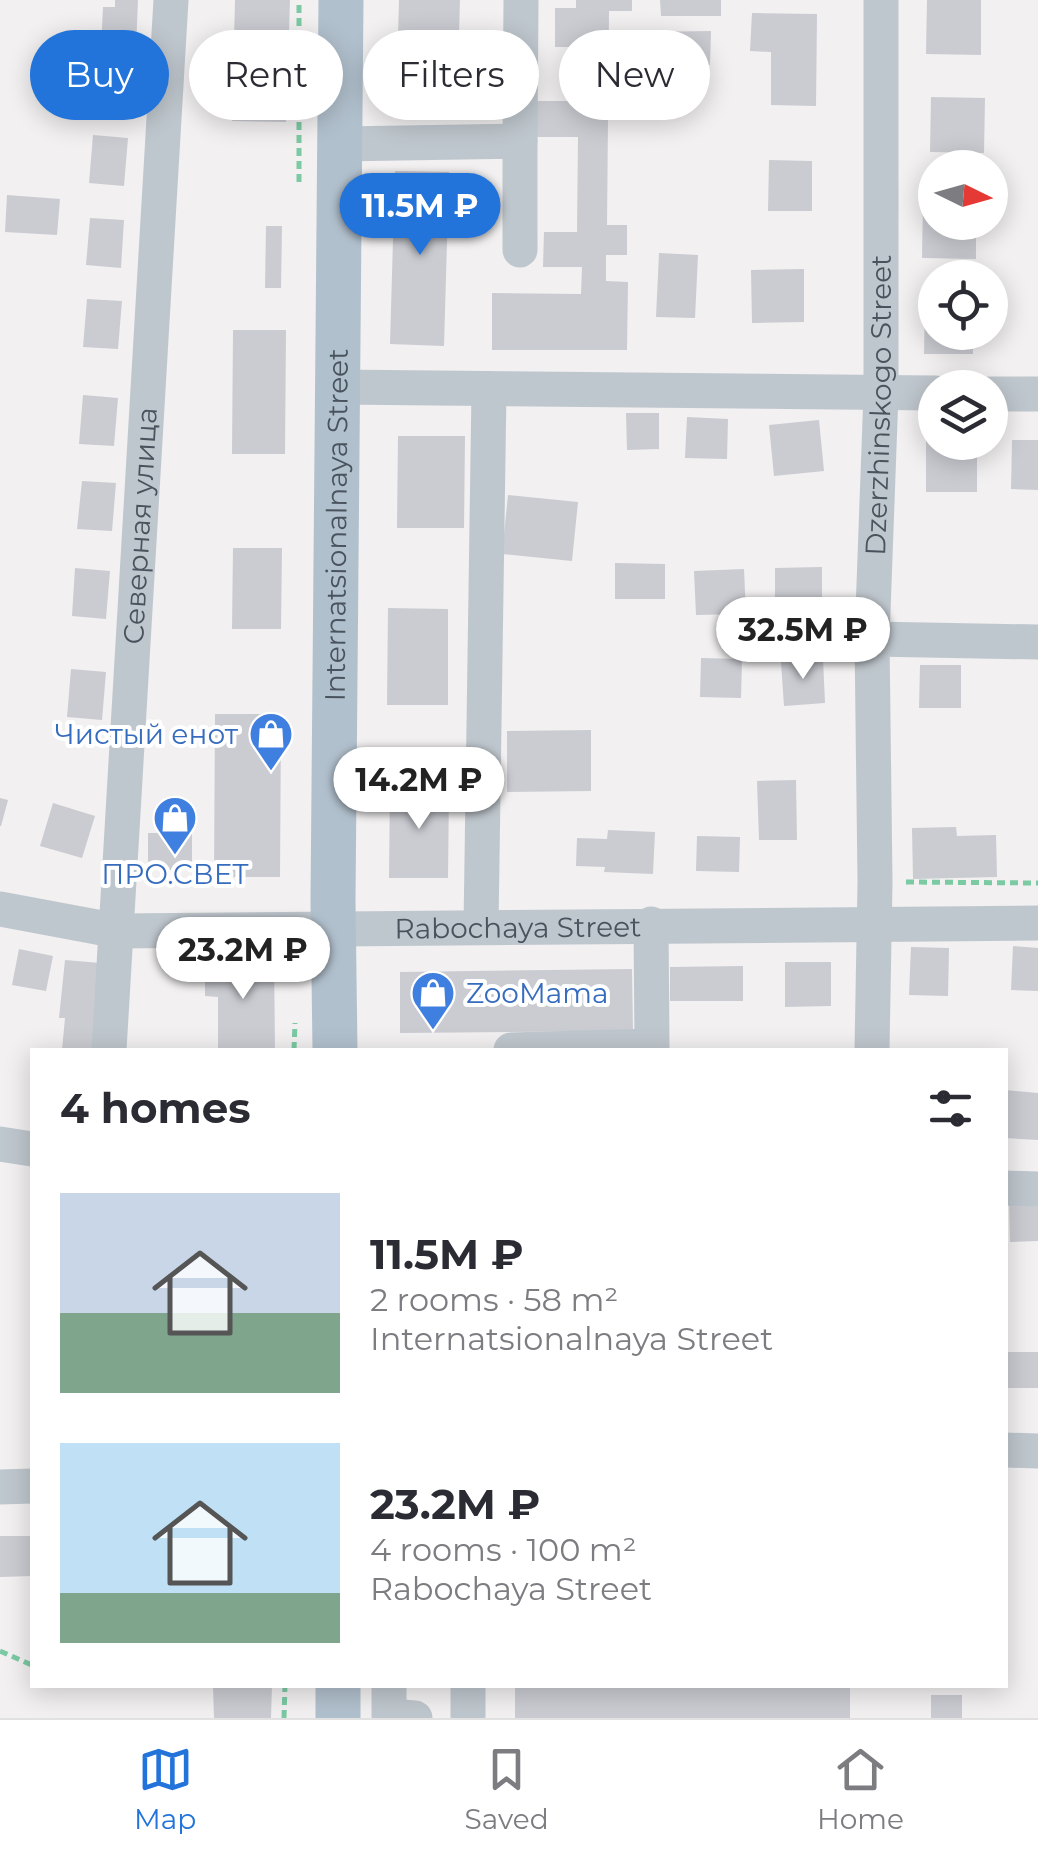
<!DOCTYPE html>
<html lang="en">
<head>
<meta charset="utf-8">
<style>
	body { margin:0; font-family:Montserrat,sans-serif; background:#f7f7f7; color:#2b2b33; height:100vh; display:flex; flex-direction:column; font-size:38px; white-space:nowrap }
	* { box-sizing:border-box; margin:0 }
	p { font-size:32px; color:#7c7c81 }
	.icon { flex:none; width:55px; height:55px; fill:none; stroke:currentColor; stroke-width:2; stroke-linecap:round; stroke-linejoin:round }
	.map { position:relative; flex:1; overflow:hidden }
	.side { position:absolute; left:30px; top:1048px; width:978px; height:640px; display:flex; flex-direction:column; background:#fff; border-radius:0px; box-shadow:0 5px 25px #0003 }
	.side>* { flex:none }
	.top-card { position:absolute; left:30px; top:30px; width:980px; height:90px; display:flex; gap:20px }
	.needle { width:65px; rotate:95deg }
	.tools { position:absolute; left:918px; top:150px; display:grid; gap:20px }
	.tools a { display:grid; place-items:center; width:90px; height:90px; border-radius:50%; background:#fff; box-shadow:0 5px 25px #0003; font-size:50px }
	.price { position:absolute; translate:-50% -85px; padding:0 22px; border-radius:35px; background:#fff; color:#222; font-size:32px; line-height:65px; filter:drop-shadow(0 2px 5px #0008) }
	.price::after { content:''; position:absolute; left:50%; top:60px; width:30px; height:22px; margin-left:-15px; background:inherit; clip-path:polygon(0 0,100% 0,50% 100%) }
	.price.active { background:#2273da; color:#fff }
	ul { padding:0; list-style:none }
	li { display:flex; align-items:center; gap:30px; height:250px; padding:0 30px }
	li span { display:grid; place-items:center; flex:none; width:280px; height:200px; border-radius:0px; color:#555 }
	li>.icon { margin-inline-start:auto }
	span .icon { width:120px; height:120px; fill:#fffc; stroke-width:1 }
	li b { font-size:42px }
	h2 { display:flex; justify-content:space-between; align-items:center; height:120px; padding:0 30px; font-size:42px }
	.pill { padding:0 35px; border-radius:45px; background:#fff; box-shadow:0 5px 25px #0003; font-size:35px; line-height:90px }
	.pill.active { background:#2273da; color:#fff }
	.menu { display:flex; justify-content:space-around; align-items:center; height:140px; border-top:2px solid #e1e1e2; background:#fff; font-size:28px; color:#7c7c81 }
	.menu a { display:grid; justify-items:center; gap:5px }
	.menu .active { color:#2273da }
	.map>svg:first-child { display:block }
	.building { fill:#caccd2 }
	.lines { fill:none; stroke-linecap:round; stroke-linejoin:round }
	.path { stroke:#7bcaa3; stroke-width:5; stroke-dasharray:8 5; stroke-linecap:butt }
	.minor { stroke:#bfc7ce; stroke-width:35 }
	.major { stroke:#b1c0cd; stroke-width:45 }
	.labels { text-anchor:middle; stroke-width:8; stroke-linejoin:round; paint-order:stroke }
	.street-label { font-size:28px; fill:#49535d; stroke:#fff }
	.shop-label { font-size:28px; fill:#366cbe; stroke:#fff; text-anchor:end }
</style>
</head>
<body>
<div class="map">
<svg width="1038" height="1718" viewBox="0 0 1038 1718">
	<rect width="100%" height="100%" fill="#f2f0f0"/>
	<path class="building" d="M115 0H138L136 49 101 47 103 7H115Z
		M235 0H290L286 122 232 121Z
		M399 0H460L458 68H428L427 114H396Z
		M576 0H632V11H609L607 225H627V255H606V281L628 282 627 350H492V293L581 294 582 267H543L544 232H577L578 137H533L534 101H571L572 47H555V8H576Z
		M660 0H721V16H661Z
		M927 0H981V55L926 54Z
		M752 13 817 14 816 106 771 105V52L750 51Z
		M711 31 710 65H693L694 93 648 92 646 99H618L619 81H627L628 48 643 47 645 32Z
		M931 97 985 98 984 153 930 152Z
		M93 135 128 138 124 186 89 183Z
		M769 160 812 161V211H768Z
		M395 171 449 172 444 346 390 344Z
		M7 195 60 199 57 235 5 232Z
		M923 203H935V222H976V259L922 258Z
		M90 218 124 220 121 268 86 265Z
		M266 226H282L281 288H265Z
		M659 253 698 255 695 318 656 317Z
		M804 269V322L752 323 751 270Z
		M87 299 122 301 118 349 83 347Z
		M925 304H935V332H973V354H924Z
		M233 330H286L285 454H232Z
		M83 395 118 398 114 446 79 444Z
		M626 413H659V449L627 450Z
		M687 417 728 419 727 459 685 458Z
		M819 420 824 471 774 476 769 425Z
		M398 436H465L464 528H397Z
		M926 437H935V442H977V492H926Z
		M1012 440H1038V490L1011 489Z
		M82 481 116 483 112 531 77 529Z
		M508 495 578 502 572 561 502 554Z
		M233 548H282L281 629H232Z
		M615 563 665 564V599H615Z
		M822 567V617H775V568Z
		M75 568 110 571 106 619 72 616Z
		M744 569 746 614 696 615 694 571Z
		M388 608 448 609V705H387Z
		M701 658 742 659 741 698 700 697Z
		M823 659 825 703 784 706 781 662Z
		M920 665H961V708H919Z
		M71 669 106 672 102 720 67 717Z
		M215 714H281L280 877H214Z
		M591 730V791L507 792V731Z
		M796 780 797 840H759L757 781Z
		M390 786 449 787 448 878H389Z
		M0 798 8 800 1 826H0Z
		M53 803 95 816 82 858 40 846Z
		M956 827 957 836 996 835 997 877 913 879 912 828Z
		M608 830 655 832 653 874 604 872 605 867 576 866 577 838 607 839Z
		M148 833H192V870H148Z
		M697 836 740 837 739 872 696 871Z
		M1013 946 1038 948V991L1011 990Z
		M911 947 949 948 948 996 909 995Z
		M19 949 53 956 46 991 12 985Z
		M274 958 275 1050H218V997L205 996V959Z
		M65 960 100 963 92 1050H62L65 1018H59Z
		M785 962H831V1006L785 1007Z
		M743 966V1001H670V967Z
		M632 969 633 1031 400 1033V972Z
		M1005 1090 1038 1093V1140L1005 1138Z
		M1038 1198V1241L1010 1242 1009 1199Z
		M1008 1352H1038V1388H1008Z
		M0 1536H32V1576L0 1577Z
		M213 1685H272L271 1718H214Z
		M515 1685H850V1718H515Z
		M931 1695H962V1718H931Z"/>
	<g class="lines">
		<path class="path" d="M299 182V0
			M906 882 1038 883
			M294 1050 295 1023
			M0 1651 32 1665
			M111 1685H113
			M284 1718 285 1685"/>
		<g class="minor">
			<path d="M520 141 521 0"/>
			<path d="M339 144 520 141V250"/>
			<path d="M336 387 935 393"/>
			<path d="M990 394H1038"/>
			<path d="M872 639 1038 642"/>
			<path id="s1" d="M0 909 118 931 1038 923"/>
			<path d="M481 926 489 389"/>
			<path id="s2" d="M109 1050 171 0"/>
			<path d="M511 1050 652 1046 651 924"/>
			<path id="s3" d="M872 1050 875 882 872 639 881 393V0"/>
			<path d="M0 1144 32 1149"/>
			<path d="M1005 1188 1038 1189"/>
			<path d="M1005 1450 1038 1451"/>
			<path d="M0 1487 32 1486"/>
			<path d="M389 1685V1716L415 1718"/>
			<path d="M468 1718V1685"/>
		</g>
		<g class="major">
			<path id="s4" d="M335 1050 333 901 341 0"/>
			<path d="M338 1718V1685"/>
		</g>
	</g>
	<defs>
		<symbol id="shop-pin" viewBox="-11 -11 22 30"><path d="M0 17L-7.5 6A9.5 9.5 0 1 1 7.5 6Z" fill="#3f7fe0" stroke="#fff"/><path d="M-5-2.5h2.3a2.7 3.5 0 0 1 5.4 0H5L5.5 6h-11ZM-1.5-2.5h3a1.5 2.3 0 0 0-3 0Z" fill="#fff"/></symbol>
	</defs>
	<g fill-rule="evenodd">
		<use href="#shop-pin" x="246" y="709" width="50" height="68"/>
		<use href="#shop-pin" x="150" y="793" width="50" height="68"/>
		<use href="#shop-pin" x="408" y="968" width="50" height="68"/>
	</g>
	<g class="labels">
		<g class="street-label">
			<text dy="10" stroke="none"><textPath href="#s3" startOffset="645">Dzerzhinskogo Street</textPath></text>
			<text dy="10" stroke="none"><textPath href="#s2" startOffset="525">Северная улица</textPath></text>
			<text dy="10" stroke="none"><textPath href="#s4" startOffset="525">Internatsionalnaya Street</textPath></text>
			<text dy="10" stroke="none"><textPath href="#s1" startOffset="520">Rabochaya Street</textPath></text>
		</g>
		<g class="shop-label">
			<text x="238" y="744">Чистый енот</text>
			<text x="175" y="884" text-anchor="middle">ПРО.СВЕТ</text>
			<text x="466" y="1003" text-anchor="start">ZooMama</text>
		</g>
	</g>
</svg>
<div class="tools">
<a><svg class="needle" viewBox="-14 -14 28 28"><path d="M0-13l5 13h-10z" fill="#e53935"/><path d="M0 13l5-13h-10z" fill="#7c7c81"/></svg></a>
<a><svg class="icon" aria-label="locate" viewBox="0 0 24 24"><circle cx="12" cy="12" r="6"/><path d="M12 2v4M12 18v4M2 12h4M18 12h4"/></svg></a>
<a><svg class="icon" aria-label="layers" viewBox="0 0 24 24"><path d="M12 4l9 5-9 5-9-5zM3 14l9 5 9-5"/></svg></a>
</div>
<b class="price active" style="left:420px;top:258px">11.5M ₽</b>
<b class="price" style="left:803px;top:682px">32.5M ₽</b>
<b class="price" style="left:419px;top:832px">14.2M ₽</b>
<b class="price" style="left:243px;top:1002px">23.2M ₽</b>
<div class="top-card">
<a class="pill active">Buy</a>
<a class="pill">Rent</a>
<a class="pill">Filters</a>
<a class="pill">New</a>
</div>
<section class="side">
<h2>4 homes<svg class="icon" aria-label="filters" viewBox="0 0 24 24"><path d="M4 7h16M4 17h16"/><circle cx="9" cy="7" r="2"/><circle cx="15" cy="17" r="2"/></svg></h2>
<ul>
<li><span style="background:linear-gradient(#c9d6e8 60%,#7fa58c 0)"><svg class="icon" aria-label="home" viewBox="0 0 24 24"><path d="M3 11l9-7 9 7M6 9v11h12V9"/></svg></span><div><b>11.5M ₽</b><p>2 rooms · 58 m²</p><p>Internatsionalnaya Street</p></div></li>
<li><span style="background:linear-gradient(#bfe0f5 75%,#7fa58c 0)"><svg class="icon" aria-label="home" viewBox="0 0 24 24"><path d="M3 11l9-7 9 7M6 9v11h12V9"/></svg></span><div><b>23.2M ₽</b><p>4 rooms · 100 m²</p><p>Rabochaya Street</p></div></li>
</ul>
</section>
</div>
<nav class="menu">
<a class="active"><svg class="icon" aria-label="map" viewBox="0 0 24 24"><path d="M3 6l6-2 6 2 6-2v14l-6 2-6-2-6 2zM9 4v14M15 6v14"/></svg>Map</a>
<a><svg class="icon" aria-label="saved" viewBox="0 0 24 24"><path d="M7 4h10v16l-5-4-5 4z"/></svg>Saved</a>
<a><svg class="icon" aria-label="home" viewBox="0 0 24 24"><path d="M3 11l9-7 9 7M6 9v11h12V9"/></svg>Home</a>
</nav>
</body>
</html>
